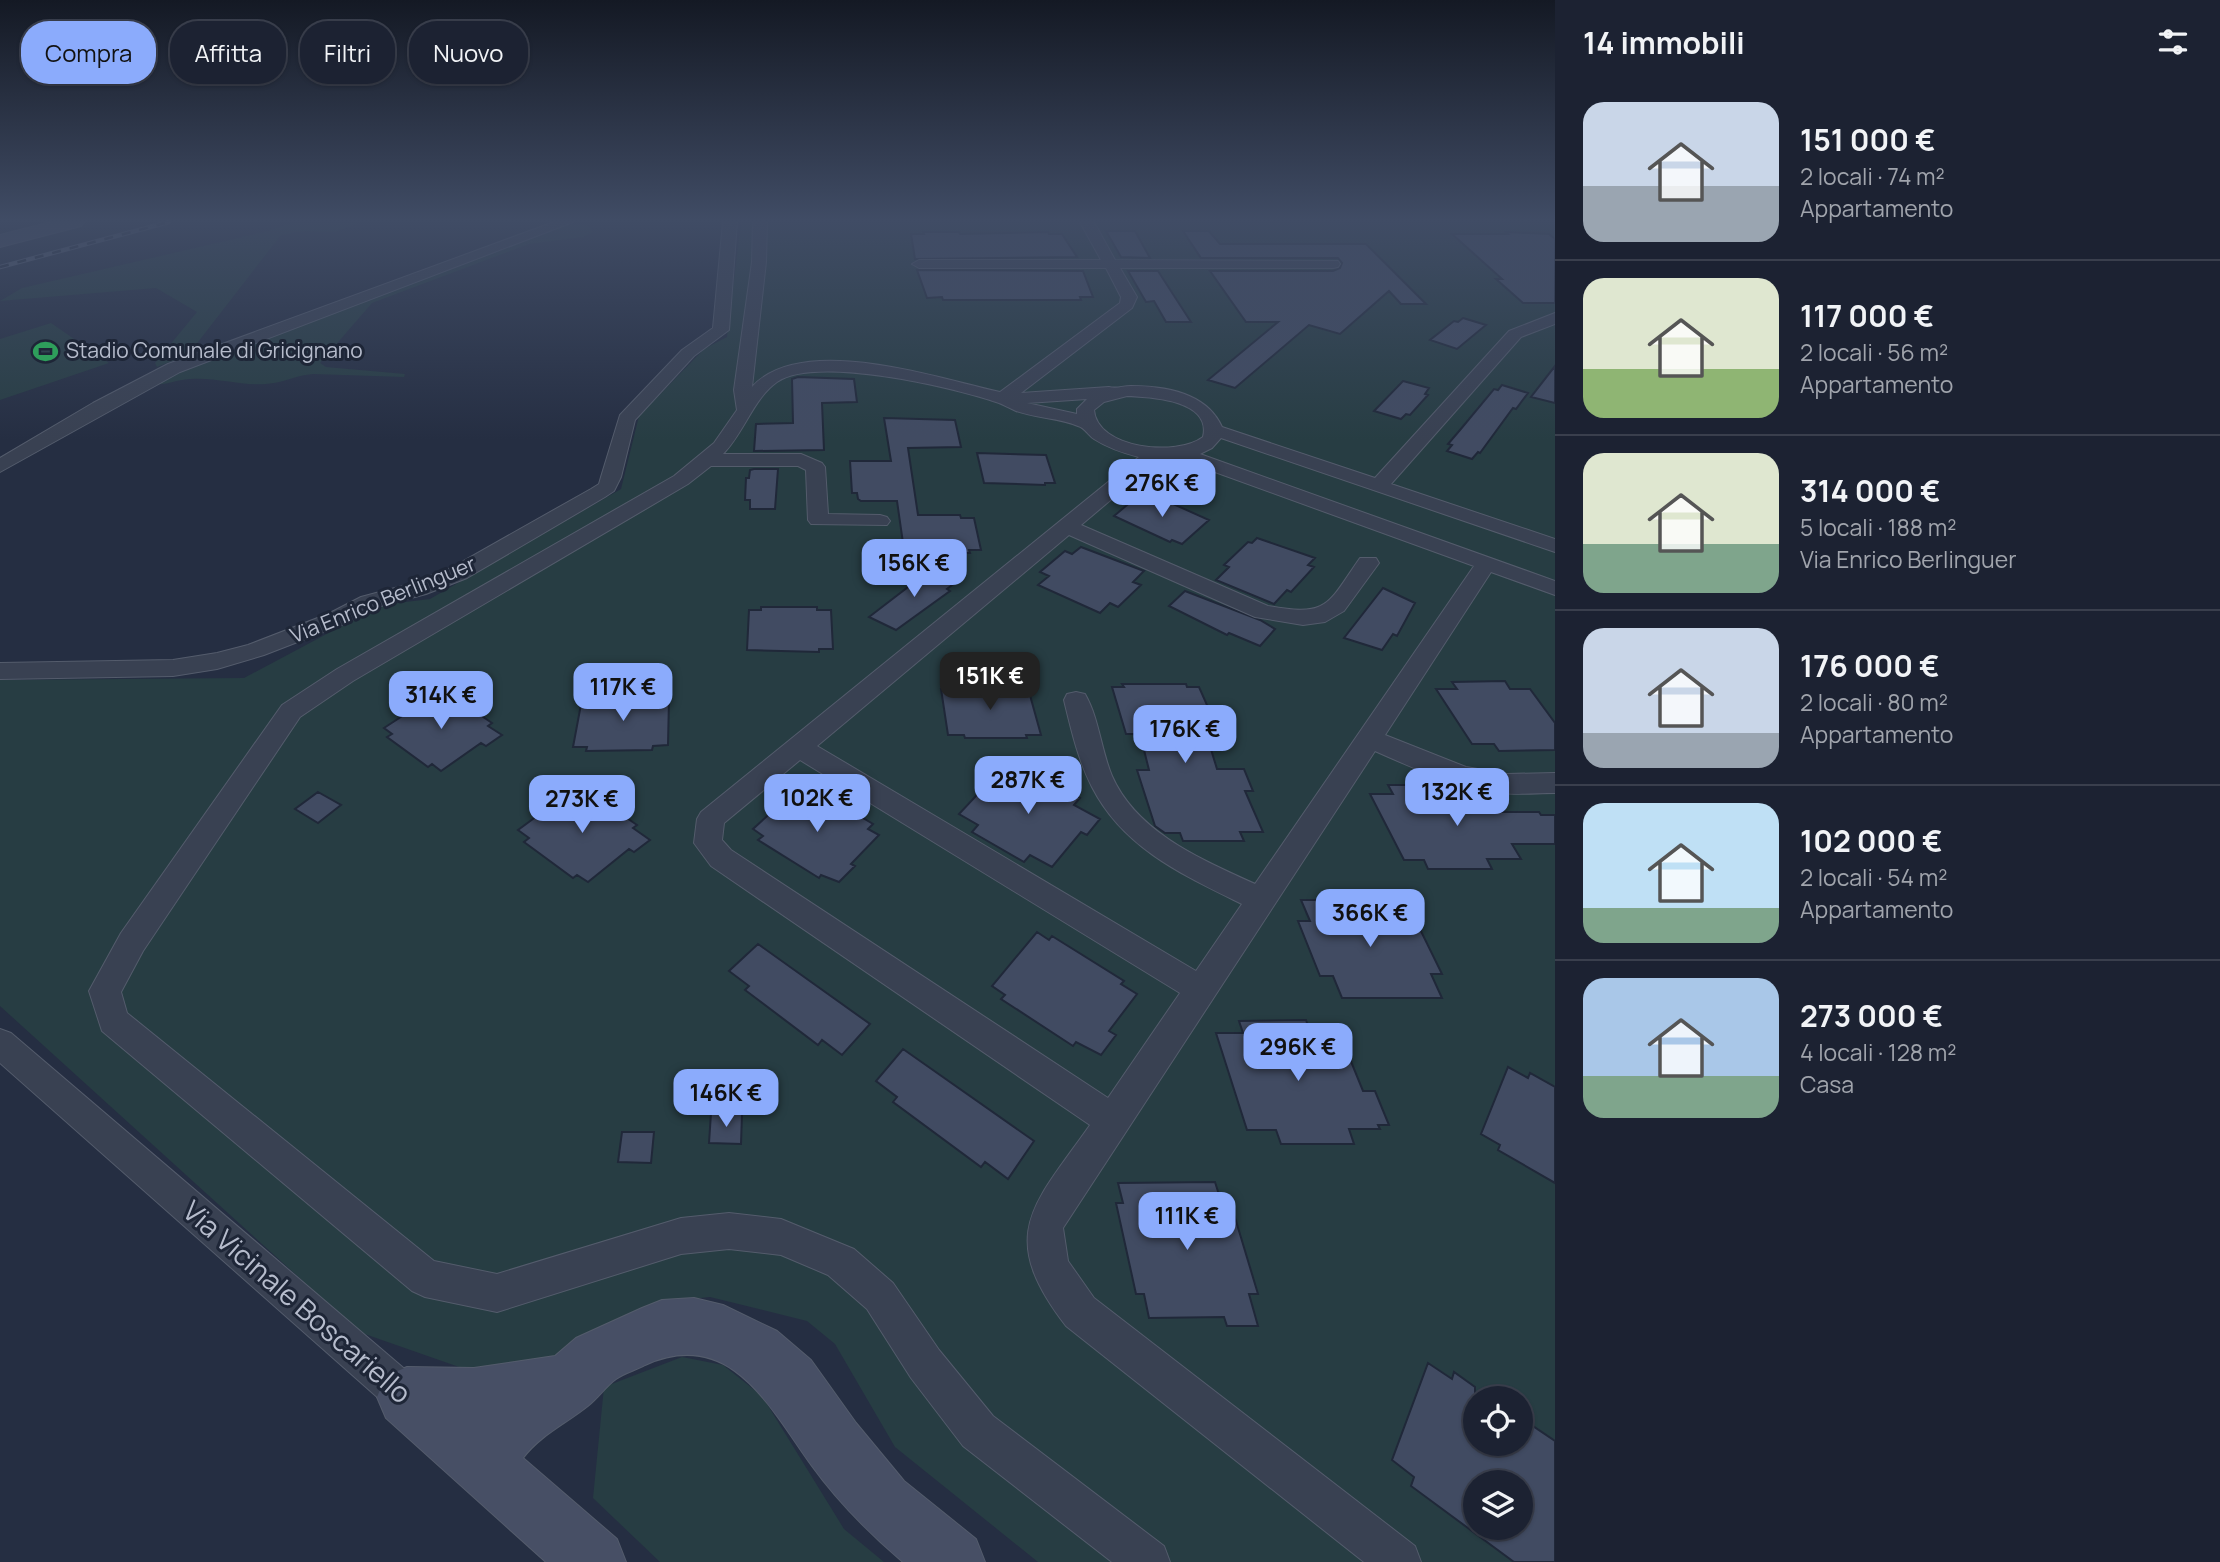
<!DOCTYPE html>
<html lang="it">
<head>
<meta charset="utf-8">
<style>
	body { margin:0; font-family:Manrope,sans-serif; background:#292f3e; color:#f1f3f6; height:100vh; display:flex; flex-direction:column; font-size:26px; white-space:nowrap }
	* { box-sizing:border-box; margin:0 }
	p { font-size:23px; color:#a0a4ac }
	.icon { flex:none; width:38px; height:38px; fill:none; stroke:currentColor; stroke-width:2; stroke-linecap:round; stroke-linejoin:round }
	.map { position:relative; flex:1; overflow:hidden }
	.drawer { display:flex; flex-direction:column; background:#1c2232; width:665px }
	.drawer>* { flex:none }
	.guide { position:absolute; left:21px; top:21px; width:665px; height:63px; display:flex; gap:14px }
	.fabs { position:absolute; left:1463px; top:1386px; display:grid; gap:14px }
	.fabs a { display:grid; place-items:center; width:70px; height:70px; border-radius:50%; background:#1c2232; box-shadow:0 2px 5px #0004,0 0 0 2px #3a3f4d; font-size:35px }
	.price { position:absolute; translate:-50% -60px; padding:0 16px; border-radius:14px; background:#8babfc; color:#111; font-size:23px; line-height:46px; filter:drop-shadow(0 2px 4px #0008) }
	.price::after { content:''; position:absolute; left:50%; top:42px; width:21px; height:16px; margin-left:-10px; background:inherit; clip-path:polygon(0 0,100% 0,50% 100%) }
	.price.selected { background:#222; color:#fff }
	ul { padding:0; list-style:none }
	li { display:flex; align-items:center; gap:21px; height:175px; padding:0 28px }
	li+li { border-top:2px solid #3a3f4d }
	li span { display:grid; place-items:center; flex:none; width:196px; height:140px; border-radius:21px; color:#555 }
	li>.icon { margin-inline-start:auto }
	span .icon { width:84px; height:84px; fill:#fffc; stroke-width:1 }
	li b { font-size:30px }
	h2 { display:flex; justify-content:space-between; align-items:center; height:84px; padding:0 28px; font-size:30px }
	.pill { padding:0 24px; border-radius:28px; background:#1c2232; box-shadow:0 2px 5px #0004,0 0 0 2px #3a3f4d; font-size:24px; line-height:63px }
	.pill.selected { background:#8babfc; color:#111 }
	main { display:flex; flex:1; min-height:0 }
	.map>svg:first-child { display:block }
	.green { fill:#273d43; fill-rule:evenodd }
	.building { fill:#414b62; stroke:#202839; stroke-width:2; fill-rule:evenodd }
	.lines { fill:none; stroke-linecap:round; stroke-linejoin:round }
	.street-casing { stroke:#545c6c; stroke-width:2 }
	.secondary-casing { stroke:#545c6c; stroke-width:2 }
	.street { fill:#394152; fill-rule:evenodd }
	.secondary { fill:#474f65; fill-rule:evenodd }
	.rail-casing { stroke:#5b6479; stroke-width:4.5 }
	.rail { stroke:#1e2637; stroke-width:2.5; stroke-dasharray:9; stroke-linecap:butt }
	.labels { text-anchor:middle; stroke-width:6; stroke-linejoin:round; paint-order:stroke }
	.far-poi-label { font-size:21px; fill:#b6bccc; stroke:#1e2637; text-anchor:start }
	.far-street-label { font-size:21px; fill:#b6bccc; stroke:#1e2637 }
	.near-street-label { font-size:28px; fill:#b6bccc; stroke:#1e2637 }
</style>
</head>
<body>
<main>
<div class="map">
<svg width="1555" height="1562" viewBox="0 0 1555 1562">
	<rect width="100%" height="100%" fill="#252e42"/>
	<path class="green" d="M295 222H361L335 232 304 231 281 235 188 355 157 367 155 363 197 312 156 288 0 301 22 288 264 232Z
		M741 222H1555V1562H1038L895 1447 835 1344 807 1321 710 1297 671 1301 553 1362 462 1368 359 1332 0 1006V680L244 678 381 605 430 599 621 489 639 416 704 349 727 337ZM1475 1398H1521V1444H1475ZM1475 1482H1521V1528H1475Z
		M566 225H587L593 232 583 237 529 244 372 303 320 363 326 367 405 374 404 377 313 374C297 375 283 383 266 384 241 386 216 377 190 379 174 380 167 386 148 384L547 229Z
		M51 323 109 363 0 400V339Z
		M682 1357 723 1365 762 1396 844 1529 884 1562H660L593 1498 604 1387Z"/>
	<path class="building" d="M1106 231H1135L1150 258 1121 257Z
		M1183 231H1209L1220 244H1366L1426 304H1401L1389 291 1340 334 1309 325 1235 388 1208 380 1278 322H1246L1210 271H1333L1340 268 1342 263 1338 258H1201Z
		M923 232H959L960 234 1048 232 1049 234H1062L1077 257 915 259 911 234H924Z
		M1506 232 1549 234 1555 239V303H1523L1496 279H1502L1452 234H1508Z
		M917 270 1083 271 1093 297H1080L1081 300H943L942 297 927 298Z
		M1128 271H1158L1191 322H1166L1154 301 1146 302Z
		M1463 318 1486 325 1457 349 1430 340 1454 321 1458 322Z
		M1555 366V403L1531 397Z
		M798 377 854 379 857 402 822 403 824 450 754 451 756 424 793 423 792 379Z
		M1403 381 1429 388 1425 394 1428 395 1410 415 1406 414 1401 419 1374 411Z
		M1502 385 1528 393 1516 409 1513 408 1480 453 1478 452 1472 459 1447 451 1452 445 1448 444 1460 430 1494 389 1498 390Z
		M884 418 955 420 961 447 908 448 918 515H960L961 518H974L981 550H969L970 553H917V550H904L897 501H861L858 499 857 493H852L850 461H891Z
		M977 453 1046 455 1055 483H1045V485L984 483Z
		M754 469H778L775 509H750V500H745L746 478H749L750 470Z
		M1140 494 1150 498 1153 495 1209 520 1182 544 1172 540 1170 542 1114 516Z
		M1257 538 1315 558 1308 565 1314 567 1291 592 1287 590 1274 604 1216 580 1229 567 1224 565 1248 542 1252 543Z
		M1081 547 1144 571 1133 582 1141 585 1118 607 1110 603 1100 613 1038 585 1049 576 1040 572 1065 551 1072 554Z
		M918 563 956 582 947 589 950 591 896 630 869 617 921 577Z
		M1383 588 1415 603 1397 636 1393 634 1382 650 1344 638Z
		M1185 591 1260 620 1275 629 1260 646 1229 633 1227 635 1169 606Z
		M761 607H817V610H831L833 649H819V652L747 650 749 610H761Z
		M1505 681 1510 689H1530L1555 723V750L1499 751 1494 744H1472L1436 689H1457L1452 682Z
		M1122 684H1186L1187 687H1199L1219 732 1206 733 1217 769H1244L1253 791H1245L1263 832H1240L1244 841H1183L1180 833H1165L1155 826 1137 770H1149L1140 734H1126L1112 687H1124Z
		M954 685H1014L1015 688H1028L1041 735H1026L1027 738H965L964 735H948L941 689H954Z
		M439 692 448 698 452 696 492 723 488 726 502 735 486 746 481 743 441 771 432 764 428 767 387 737 392 734 384 728Z
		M657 695 656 699H669L668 745 653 746 652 750 586 751 587 747H573L582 699H595V696Z
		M1004 766 1025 777 1031 771 1080 798 1074 805 1100 819 1087 835 1081 832 1052 867 1030 855 1024 862 972 832 978 825 959 814Z
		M1388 785H1444L1449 793H1472L1483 812H1539L1541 815H1555V844H1512L1521 859H1487L1492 869H1428L1424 860H1404L1370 794H1393Z
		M800 786 813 794 816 790 873 824 868 829 879 835 851 864 855 866 839 882 821 875 819 878 758 840 763 836 753 829Z
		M575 788 585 795 589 792 637 825 633 828 650 840 634 852 629 849 588 882 577 875 573 878 524 842 529 838 518 830Z
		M318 792 341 805 318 823 295 809Z
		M1301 900H1394L1403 919H1415L1442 974H1431L1442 998H1342L1333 976H1320L1298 921H1310Z
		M1037 932 1049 940 1052 936 1124 981 1121 984 1137 994 1109 1031 1116 1035 1101 1055 1076 1042 1073 1046 1001 999 1005 995 992 986Z
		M758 944 870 1024 842 1055 822 1040 818 1045 745 990 749 986 729 971Z
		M1306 1020 1310 1032H1339L1363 1091H1375L1389 1125H1378L1380 1129H1349L1354 1144H1281L1276 1130H1247L1216 1033H1243L1239 1021Z
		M903 1049 1034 1141 1008 1179 985 1162 981 1167 893 1102 897 1097 876 1081Z
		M1508 1067 1528 1078 1530 1073 1555 1087V1183L1498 1150 1500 1145 1481 1134Z
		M711 1113 742 1114 741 1144 709 1143Z
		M622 1132H654L651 1163 618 1162Z
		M1215 1182 1221 1201H1230L1258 1294H1249L1258 1326H1227L1224 1317 1149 1318 1144 1294H1136L1116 1203H1123L1118 1183Z
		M1428 1363 1452 1379 1454 1372 1475 1387V1444H1521V1418L1555 1441V1562H1514L1411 1486 1414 1477 1392 1460ZM1475 1482H1521V1528H1475Z"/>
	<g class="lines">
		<defs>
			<path id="street" d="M554 222H573L180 372 0 472V458L93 403 168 364Z
				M723 222H737L729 330 694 356 635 420 621 477 614 491 605 497 467 578 426 594 377 607 344 624 264 655 217 669 173 676 0 679V663L173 660 217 653 248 645 328 614 361 597 410 584 451 568 591 489 599 484 601 477 620 415 682 350 713 328Z
				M753 222H767L766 262 752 387C801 332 937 378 1000 392L1120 303 1121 297 1106 268H919L912 264 919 260H1101L1080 222H1094L1115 260 1338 261 1340 264 1338 267 1333 268H1120L1137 297 1132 308 1021 393 1109 387C1117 389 1122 386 1131 386 1165 386 1207 393 1222 427L1375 478 1509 331 1555 313V324L1521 337 1391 484 1555 539V552L1221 438 1212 448 1200 454 1555 581V595L1491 572 1385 735 1466 767 1507 774 1555 773V793C1537 793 1518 795 1500 793 1456 787 1415 769 1375 751L1063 1228 1068 1261 1094 1298 1415 1546 1421 1562H1364L1066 1326C995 1234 1034 1205 1090 1125L711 866 694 843 697 819 701 812 1139 457C1123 453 1108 448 1094 439 1088 435 1085 428 1078 426 1059 418 1036 418 1016 411 1009 408 1003 404 996 402 952 387 815 355 777 382 753 399 744 433 723 454H801L822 463 825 467 828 514 880 515 887 517 890 521 887 525 811 524 808 520 806 470 798 466H711L688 484 353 681 300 717 143 951 121 992 127 1013 434 1261 497 1274 681 1218 729 1213 781 1219 854 1249 893 1283 939 1350 993 1416 1164 1546 1170 1562H1112L963 1446 911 1378 867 1309 828 1275 781 1255 729 1249 681 1254 497 1312 425 1297 412 1291 102 1031 89 991 121 933 282 705 337 669 674 476 714 443 737 410 734 390 752 262ZM1127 396C1151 397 1212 400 1203 437 1177 457 1097 449 1094 410L1104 402ZM1087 399 1077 409V414L1027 403ZM1179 459 1474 566 1255 884C1203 860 1137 833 1112 776 1101 750 1099 718 1085 694L1076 692 1067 694 1064 700C1071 729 1078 760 1092 787 1123 848 1183 875 1242 904L1196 971 817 746 1069 535 1255 617 1303 625 1325 622 1344 611 1379 563 1376 558H1360C1327 605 1329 617 1268 606L1081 525 1158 460ZM800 760 1180 993 1108 1098 731 850 722 840 724 823Z
				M0 1029 11 1033 421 1383 427 1397 421 1411 407 1417 393 1411 0 1063Z"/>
			<path id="secondary" d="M51 222H84L81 226 0 247V235Z
				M694 1298 723 1305 777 1331 811 1360 856 1423 904 1481 976 1539 985 1562H903C869 1533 838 1502 812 1466 770 1408 731 1326 645 1365 636 1370 624 1373 616 1379 606 1386 599 1397 589 1405 567 1423 540 1435 523 1458L617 1539 626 1562H546L386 1418 377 1397 386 1376 407 1367 474 1368 555 1356 576 1338 642 1308 662 1300Z"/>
		</defs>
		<use href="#street" class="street-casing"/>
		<use href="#secondary" class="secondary-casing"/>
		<use href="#street" class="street"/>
		<use href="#secondary" class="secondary"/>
		<defs>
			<path id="rail" d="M0 267 169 222"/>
		</defs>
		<use href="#rail" class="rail-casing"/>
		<use href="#rail" class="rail"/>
	</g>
	<linearGradient id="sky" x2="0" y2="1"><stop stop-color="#141924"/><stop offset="0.5" stop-color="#404c65"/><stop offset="1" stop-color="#404c65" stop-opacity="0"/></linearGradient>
	<rect width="1555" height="440" fill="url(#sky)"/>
	<defs>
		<symbol id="stadium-bare" viewBox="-9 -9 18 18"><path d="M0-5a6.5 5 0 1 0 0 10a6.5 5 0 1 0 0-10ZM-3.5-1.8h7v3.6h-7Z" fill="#2e9e5b" stroke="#1e2637" stroke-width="2.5" paint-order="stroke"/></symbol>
	</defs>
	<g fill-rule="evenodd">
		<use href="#stadium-bare" x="28" y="334" width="35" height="35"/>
	</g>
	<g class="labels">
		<g class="far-poi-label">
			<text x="66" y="358">Stadio Comunale di Gricignano</text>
		</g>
		<g class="far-street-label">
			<text transform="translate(383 600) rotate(-22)" y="7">Via Enrico Berlinguer</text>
		</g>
		<g class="near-street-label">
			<text transform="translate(297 1302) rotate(41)" y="10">Via Vicinale Boscariello</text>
		</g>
	</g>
</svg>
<div class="fabs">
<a><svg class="icon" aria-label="locate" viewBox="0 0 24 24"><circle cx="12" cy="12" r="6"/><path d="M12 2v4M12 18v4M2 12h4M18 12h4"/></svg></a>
<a><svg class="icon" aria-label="layers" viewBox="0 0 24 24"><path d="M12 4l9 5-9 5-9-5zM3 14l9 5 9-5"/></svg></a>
</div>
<b class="price" style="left:1162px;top:519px">276K €</b>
<b class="price" style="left:914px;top:599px">156K €</b>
<b class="price selected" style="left:990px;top:712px">151K €</b>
<b class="price" style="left:623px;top:723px">117K €</b>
<b class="price" style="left:441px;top:731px">314K €</b>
<b class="price" style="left:1185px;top:765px">176K €</b>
<b class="price" style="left:1028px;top:816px">287K €</b>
<b class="price" style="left:1457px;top:828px">132K €</b>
<b class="price" style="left:817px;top:834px">102K €</b>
<b class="price" style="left:582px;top:835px">273K €</b>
<b class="price" style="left:1370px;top:949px">366K €</b>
<b class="price" style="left:1298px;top:1083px">296K €</b>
<b class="price" style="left:726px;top:1129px">146K €</b>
<b class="price" style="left:1187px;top:1252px">111K €</b>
<div class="guide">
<a class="pill selected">Compra</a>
<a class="pill">Affitta</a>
<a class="pill">Filtri</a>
<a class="pill">Nuovo</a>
</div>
</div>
<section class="drawer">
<h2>14 immobili<svg class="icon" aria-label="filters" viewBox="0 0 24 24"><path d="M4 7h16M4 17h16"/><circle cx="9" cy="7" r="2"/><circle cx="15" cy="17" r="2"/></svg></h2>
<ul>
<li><span style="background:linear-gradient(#c9d6e8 60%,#9aa5b1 0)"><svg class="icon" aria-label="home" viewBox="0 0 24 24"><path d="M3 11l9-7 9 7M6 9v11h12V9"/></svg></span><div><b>151 000 €</b><p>2 locali · 74 m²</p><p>Appartamento</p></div></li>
<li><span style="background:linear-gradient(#dfe7d0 65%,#8fb573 0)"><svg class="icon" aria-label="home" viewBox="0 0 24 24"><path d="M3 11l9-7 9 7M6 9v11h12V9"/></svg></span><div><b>117 000 €</b><p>2 locali · 56 m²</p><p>Appartamento</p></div></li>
<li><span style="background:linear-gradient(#dfe7d0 65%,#7fa58c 0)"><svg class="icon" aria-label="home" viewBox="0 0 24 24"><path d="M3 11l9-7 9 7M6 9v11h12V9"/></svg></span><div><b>314 000 €</b><p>5 locali · 188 m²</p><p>Via Enrico Berlinguer</p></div></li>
<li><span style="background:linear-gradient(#c9d6e8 75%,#9aa5b1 0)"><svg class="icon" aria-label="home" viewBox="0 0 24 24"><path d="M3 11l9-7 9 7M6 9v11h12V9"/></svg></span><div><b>176 000 €</b><p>2 locali · 80 m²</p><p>Appartamento</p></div></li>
<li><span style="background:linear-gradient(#bfe0f5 75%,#7fa58c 0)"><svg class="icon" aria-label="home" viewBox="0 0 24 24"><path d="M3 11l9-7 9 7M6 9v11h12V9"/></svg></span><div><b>102 000 €</b><p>2 locali · 54 m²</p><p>Appartamento</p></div></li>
<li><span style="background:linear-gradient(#a9c7e8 70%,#7fa58c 0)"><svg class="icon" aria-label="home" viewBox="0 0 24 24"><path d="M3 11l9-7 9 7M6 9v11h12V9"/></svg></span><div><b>273 000 €</b><p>4 locali · 128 m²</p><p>Casa</p></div></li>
</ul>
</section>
</main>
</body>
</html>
